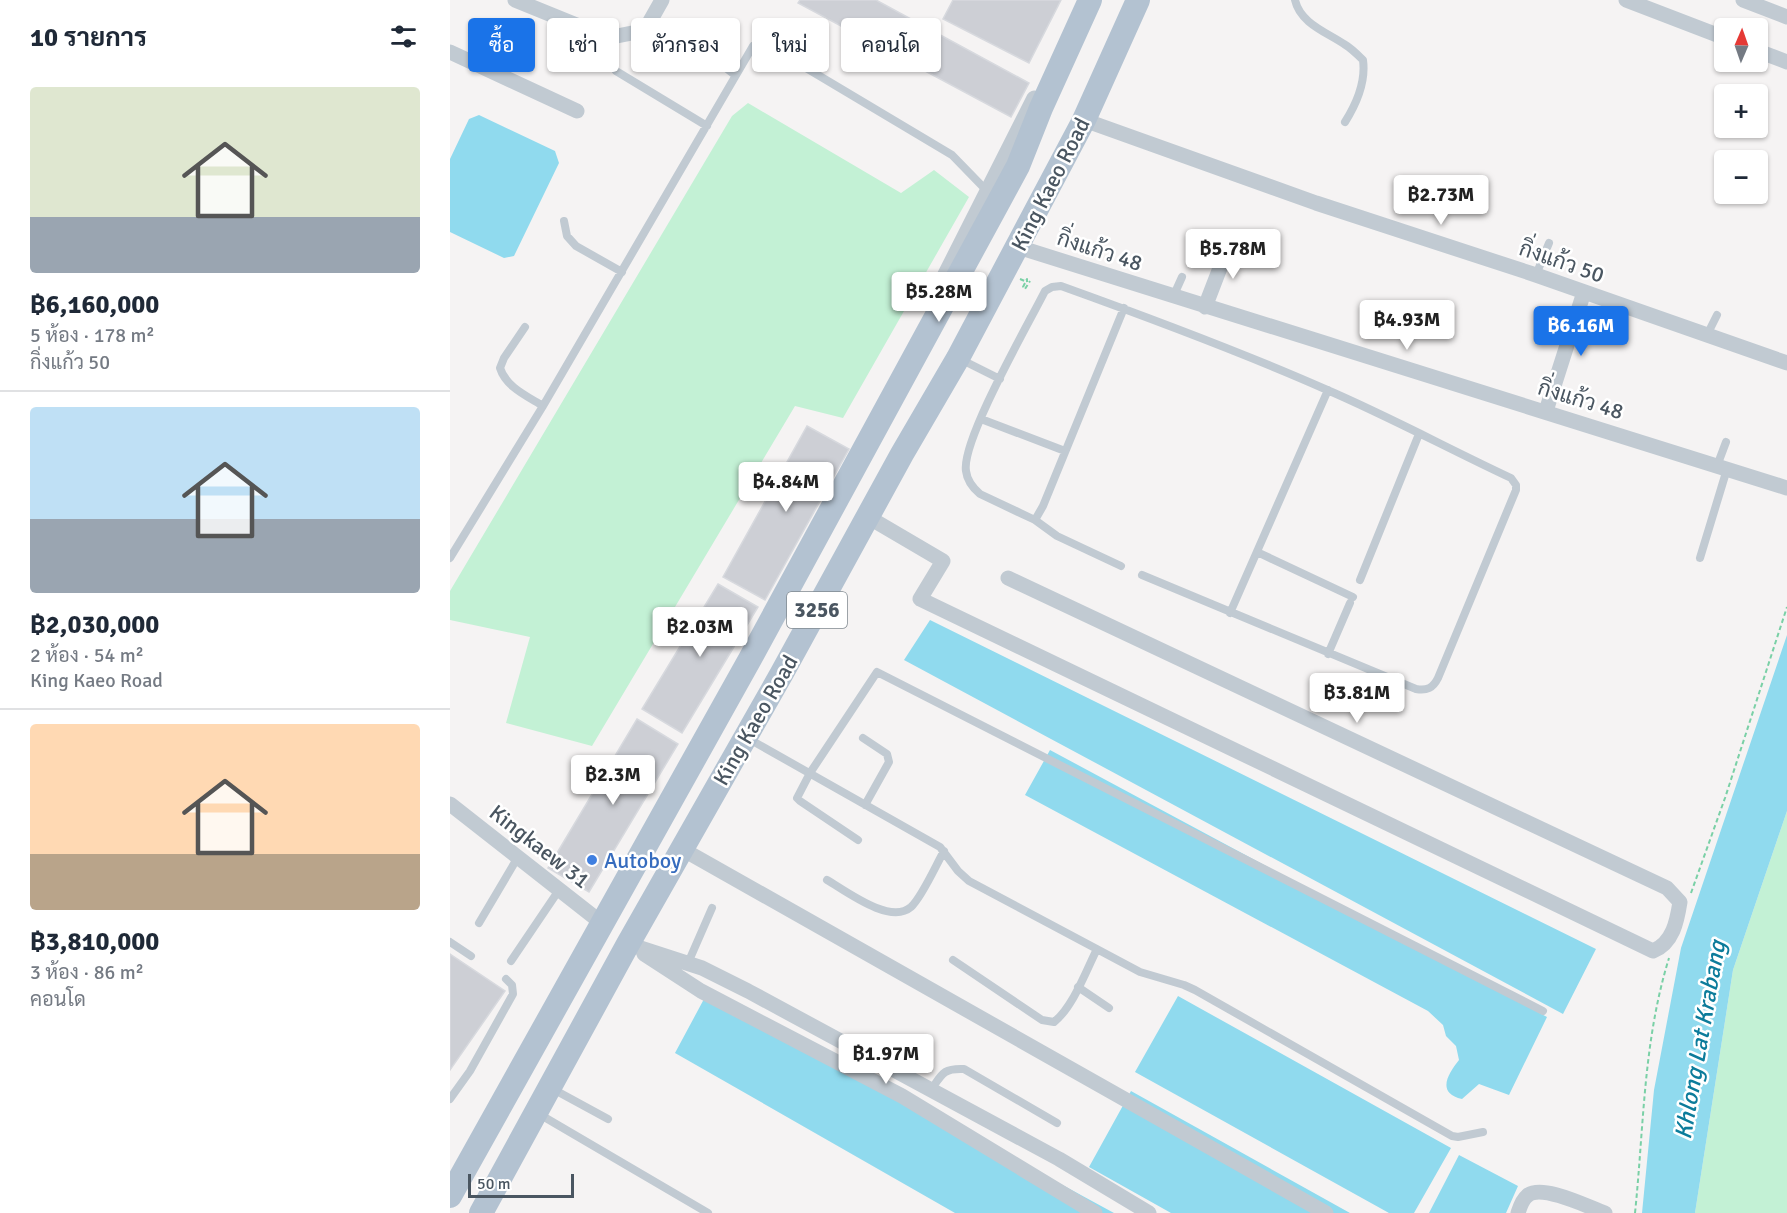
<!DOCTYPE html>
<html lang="th">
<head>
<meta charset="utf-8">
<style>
	body { margin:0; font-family:Signika,Sarabun,sans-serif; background:#f6f6f7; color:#1f2937; height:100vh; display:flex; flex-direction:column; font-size:22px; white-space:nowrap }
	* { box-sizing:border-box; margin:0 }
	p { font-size:20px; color:#747a83 }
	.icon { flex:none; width:33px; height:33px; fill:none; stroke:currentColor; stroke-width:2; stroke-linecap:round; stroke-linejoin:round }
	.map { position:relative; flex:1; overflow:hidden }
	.side { display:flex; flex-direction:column; background:#fff; width:450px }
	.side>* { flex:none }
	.guide { position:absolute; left:18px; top:18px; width:570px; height:54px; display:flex; gap:12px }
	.needle { width:39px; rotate:2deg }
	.tools { position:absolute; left:1264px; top:18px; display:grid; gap:12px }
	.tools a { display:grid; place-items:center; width:54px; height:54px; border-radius:6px; background:#fff; box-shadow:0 2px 4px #0004; font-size:30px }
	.scale { position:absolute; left:18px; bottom:15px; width:106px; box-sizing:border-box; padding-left:6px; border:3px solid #4a5661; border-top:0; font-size:16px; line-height:21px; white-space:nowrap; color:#4a5661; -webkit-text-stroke:4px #fff; paint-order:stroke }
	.price { position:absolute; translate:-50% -51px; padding:0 14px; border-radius:6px; background:#fff; color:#222; font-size:20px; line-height:39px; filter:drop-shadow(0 2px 3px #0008) }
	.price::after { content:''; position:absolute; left:50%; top:36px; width:18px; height:14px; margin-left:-9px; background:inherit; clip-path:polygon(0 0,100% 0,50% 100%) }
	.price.selected { background:#1a73e8; color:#fff }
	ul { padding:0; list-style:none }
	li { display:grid; align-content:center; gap:12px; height:318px; padding:0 30px }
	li+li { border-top:2px solid #e0e1e3 }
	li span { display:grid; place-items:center; height:186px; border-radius:6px; color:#555 }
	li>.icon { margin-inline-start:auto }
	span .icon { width:108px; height:108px; fill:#fffc; stroke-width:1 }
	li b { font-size:26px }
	h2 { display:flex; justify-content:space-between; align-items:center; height:72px; padding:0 30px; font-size:26px }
	.pill { padding:0 21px; border-radius:6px; background:#fff; box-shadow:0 2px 4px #0004; font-size:21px; line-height:54px }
	.pill.selected { background:#1a73e8; color:#fff }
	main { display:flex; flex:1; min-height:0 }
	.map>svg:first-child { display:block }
	.green { fill:#c3f1d5 }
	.water { fill:#90daee }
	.building { fill:#cdcfd5; stroke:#d7d9de; stroke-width:1.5 }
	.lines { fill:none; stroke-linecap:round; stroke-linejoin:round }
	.path { stroke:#7ad0a6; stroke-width:2; stroke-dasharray:4.5 3; stroke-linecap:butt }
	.service { stroke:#c1cad2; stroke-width:8 }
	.minor { stroke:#c1cad2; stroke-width:15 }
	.primary { stroke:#b3c2d1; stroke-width:24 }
	.shop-dot { fill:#3f7fe0; stroke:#fff; stroke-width:2 }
	.labels { text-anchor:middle; stroke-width:5; stroke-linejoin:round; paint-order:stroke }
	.shield { fill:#fff; stroke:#808990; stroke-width:1.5 }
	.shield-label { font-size:21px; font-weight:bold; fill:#4a5661 }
	.street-label { font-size:22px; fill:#4a5661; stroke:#fff }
	.shop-label { font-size:22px; fill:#366cbe; stroke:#fff; text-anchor:start }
	.water-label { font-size:24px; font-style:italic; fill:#0c7c9b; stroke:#fff }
</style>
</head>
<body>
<main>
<section class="side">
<h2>10 รายการ<svg class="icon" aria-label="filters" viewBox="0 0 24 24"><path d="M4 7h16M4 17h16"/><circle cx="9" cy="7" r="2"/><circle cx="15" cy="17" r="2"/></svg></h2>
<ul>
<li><span style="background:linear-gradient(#dfe7d0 70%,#9aa5b1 0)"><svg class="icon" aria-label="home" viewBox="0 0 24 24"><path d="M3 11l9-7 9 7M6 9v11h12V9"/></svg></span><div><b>฿6,160,000</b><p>5 ห้อง · 178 m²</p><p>กิ่งแก้ว 50</p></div></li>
<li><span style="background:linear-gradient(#bfe0f5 60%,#9aa5b1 0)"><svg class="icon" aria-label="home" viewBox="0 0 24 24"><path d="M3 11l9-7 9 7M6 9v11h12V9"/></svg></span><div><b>฿2,030,000</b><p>2 ห้อง · 54 m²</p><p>King Kaeo Road</p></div></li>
<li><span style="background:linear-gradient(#ffd9b3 70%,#b9a48a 0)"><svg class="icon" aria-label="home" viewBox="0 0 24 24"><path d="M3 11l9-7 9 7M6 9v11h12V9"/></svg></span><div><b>฿3,810,000</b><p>3 ห้อง · 86 m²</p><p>คอนโด</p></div></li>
</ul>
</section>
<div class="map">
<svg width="1337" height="1213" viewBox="0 0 1337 1213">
	<rect width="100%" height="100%" fill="#f5f3f3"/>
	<path class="green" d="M298 103 451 193 484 170 519 197 393 418 345 406 142 746 56 723 80 637 0 620V591L282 116Z
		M1337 811V1213H1245L1283 970Z"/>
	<path class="water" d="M29 115 105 151 109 163 64 256 54 258 0 232V159L19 119Z
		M480 620 1146 949 1113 1014 454 660Z
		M1337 635V811L1283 970 1245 1213H1192L1204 1090 1231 948Z
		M600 750 1097 1017 1059 1095 1029 1084 1012 1099C986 1093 998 1074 1009 1060L1006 1046 996 1036 993 1025 978 1011 575 795Z
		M728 996 1001 1148 964 1213H939L685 1072Z
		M254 999 294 1012 664 1213H505L225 1053Z
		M681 1091 900 1213H721L639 1167Z
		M1009 1155 1068 1186 1056 1213H979Z"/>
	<path class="building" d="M350 0H426L579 83 561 117 348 3Z
		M503 0H611L579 63 493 19Z
		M357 426 399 449 315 600 273 577Z
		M268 584 308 607 232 733 192 709Z
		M187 719 228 744 139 892 98 868Z
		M0 954 55 991 0 1070Z"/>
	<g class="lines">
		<path class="path" d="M570 279 577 282
			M577 282V279L573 287 575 289 580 281
			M1241 893 1275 798 1337 607
			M1185 1213C1194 1126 1193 1042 1219 958"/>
		<path class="service" d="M845 0C850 23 876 32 894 44 901 48 907 54 913 60 916 82 907 103 895 122
			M219 23 285 75
			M331 53 502 155 537 191
			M166 71 257 126
			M114 221 117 236 126 246 172 272
			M1086 275 1099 243
			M723 297 732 277
			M674 308 593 506 585 520 530 494C523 488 517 480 516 471 511 441 579 323 595 291L602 287 611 286C700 318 789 351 875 389 938 416 999 449 1061 478L1066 485V490L988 678C983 688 977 691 966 689L692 575
			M75 327 54 358 50 368C56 387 77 396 93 406
			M1257 335 1267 315
			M512 360 550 379
			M531 419 615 451
			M1267 466 1276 442
			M585 520 607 536 671 566
			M807 552 903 597
			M0 558 93 406 303 46
			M1250 558 1277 469
			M910 580 969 434
			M780 613 878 390
			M878 654 900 603
			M413 738 437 754 439 762 415 805
			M299 739 490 847 508 871 519 881 690 972 734 985 745 990 1002 1136 1008 1137 1033 1132
			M408 840 350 801 347 798 360 773 427 672 1093 1011
			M377 880C396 891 440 925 461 907 472 897 486 865 494 851
			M29 923 68 857
			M0 942 21 956
			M503 960 592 1020 604 1022C623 1007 636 971 647 949
			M61 961 109 890
			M238 963 262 908
			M628 987 659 1008
			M101 1088 158 1119
			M481 1090C492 1074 493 1068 514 1069L607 1123
			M0 1099 20 1071 63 994 62 985 56 979
			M89 1114 258 1213"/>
		<path class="minor" d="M65 0 151 35 167 36 187 32 199 23 212 0
			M1176 0 1275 38
			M1293 0 1337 17
			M1308 51 1337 62
			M0 52 127 111
			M634 120 866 203 1086 275 1337 363
			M568 247 1337 488
			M485 294 584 98
			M755 307 780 242
			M1096 411 1134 292
			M418 517 493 561 470 599 1203 951C1223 943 1227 921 1230 902L1217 888 558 578
			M0 804 153 924
			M232 849 876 1213
			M178 944 252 968 298 991 609 1159 699 1213
			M194 954 251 991 452 1096 645 1213
			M1068 1213C1070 1207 1072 1200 1077 1196 1091 1183 1138 1207 1155 1213"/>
		<path class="primary" d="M0 1196 300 659 548 203 568 166 591 108 640 0
			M31 1213 178 944 332 673 452 454 508 358 634 120 688 0"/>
	</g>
	<circle class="shop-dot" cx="142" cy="860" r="6"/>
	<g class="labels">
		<rect class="shield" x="337" y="592" width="60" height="36" rx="4.5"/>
		<g class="shield-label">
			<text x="367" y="617">3256</text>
		</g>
		<g class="street-label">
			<text transform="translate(600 184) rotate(-63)" y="8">King Kaeo Road</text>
			<text transform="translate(650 250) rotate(18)" y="8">กิ่งแก้ว 48</text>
			<text transform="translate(1112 261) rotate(19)" y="8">กิ่งแก้ว 50</text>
			<text transform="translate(1131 399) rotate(17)" y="8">กิ่งแก้ว 48</text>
			<text transform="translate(305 720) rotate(-60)" y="8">King Kaeo Road</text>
			<text transform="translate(90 846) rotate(38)" y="8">Kingkaew 31</text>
		</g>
		<g class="shop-label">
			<text x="154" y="868">Autoboy</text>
		</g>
		<g class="water-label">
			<text transform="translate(1250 1040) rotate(-80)" y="8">Khlong Lat Krabang</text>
		</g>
	</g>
</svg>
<div class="tools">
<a><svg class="needle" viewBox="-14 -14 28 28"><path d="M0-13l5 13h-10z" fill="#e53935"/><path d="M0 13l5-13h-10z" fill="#747a83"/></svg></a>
<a>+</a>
<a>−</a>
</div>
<div class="scale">50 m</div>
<b class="price" style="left:991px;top:226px">฿2.73M</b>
<b class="price" style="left:783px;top:280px">฿5.78M</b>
<b class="price" style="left:489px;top:323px">฿5.28M</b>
<b class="price" style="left:957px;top:351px">฿4.93M</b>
<b class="price selected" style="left:1131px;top:357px">฿6.16M</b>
<b class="price" style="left:336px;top:513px">฿4.84M</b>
<b class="price" style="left:250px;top:658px">฿2.03M</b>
<b class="price" style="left:907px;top:724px">฿3.81M</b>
<b class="price" style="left:163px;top:806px">฿2.3M</b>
<b class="price" style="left:436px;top:1085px">฿1.97M</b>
<div class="guide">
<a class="pill selected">ซื้อ</a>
<a class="pill">เช่า</a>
<a class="pill">ตัวกรอง</a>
<a class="pill">ใหม่</a>
<a class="pill">คอนโด</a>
</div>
</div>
</main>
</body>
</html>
